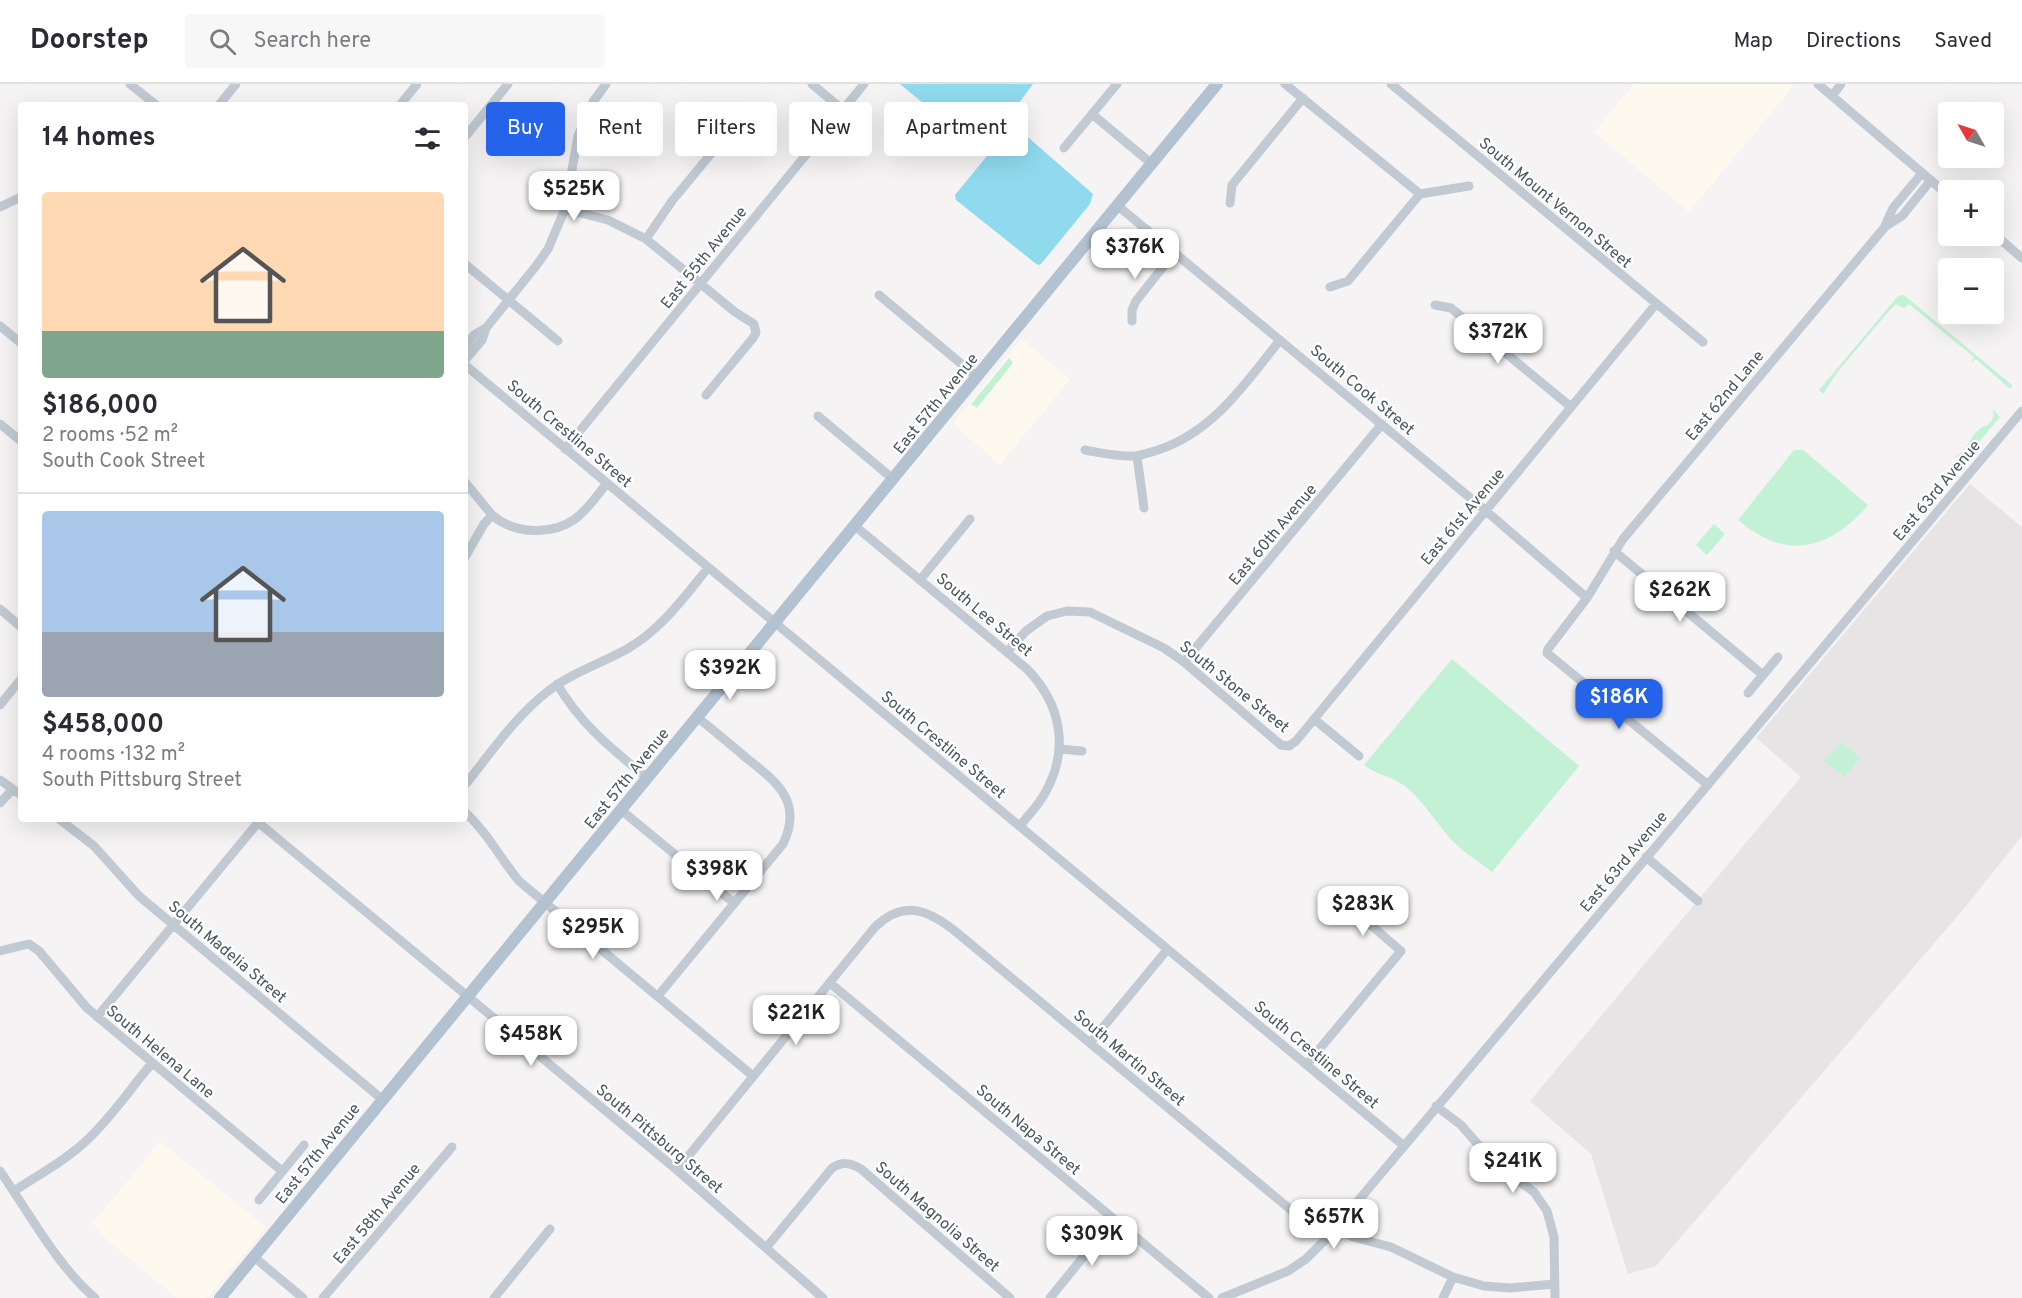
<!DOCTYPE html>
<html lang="en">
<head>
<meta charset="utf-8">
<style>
	body { margin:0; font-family:Overpass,sans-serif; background:#f7f7f7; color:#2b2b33; height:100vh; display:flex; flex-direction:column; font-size:22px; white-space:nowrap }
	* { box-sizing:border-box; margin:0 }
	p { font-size:20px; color:#7c7c81 }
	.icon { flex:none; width:33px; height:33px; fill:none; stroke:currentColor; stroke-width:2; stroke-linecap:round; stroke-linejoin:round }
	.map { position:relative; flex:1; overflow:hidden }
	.sheet { position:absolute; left:18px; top:18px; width:450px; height:720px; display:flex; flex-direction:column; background:#fff; border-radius:6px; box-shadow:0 6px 24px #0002 }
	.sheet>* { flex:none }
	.top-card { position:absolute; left:486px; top:18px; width:570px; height:54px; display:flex; gap:12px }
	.needle { width:39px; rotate:309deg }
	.buttons { position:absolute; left:1938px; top:18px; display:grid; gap:12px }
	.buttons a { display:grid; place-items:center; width:66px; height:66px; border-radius:6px; background:#fff; box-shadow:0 6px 24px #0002; font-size:30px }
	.price { position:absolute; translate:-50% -51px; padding:0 14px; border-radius:12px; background:#fff; color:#222; font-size:20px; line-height:39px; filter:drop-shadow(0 2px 3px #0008) }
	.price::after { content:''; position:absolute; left:50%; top:36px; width:18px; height:14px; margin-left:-9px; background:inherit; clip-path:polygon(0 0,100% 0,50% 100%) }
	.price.active { background:#2563eb; color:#fff }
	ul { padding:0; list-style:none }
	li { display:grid; align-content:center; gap:12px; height:318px; padding:0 24px }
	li+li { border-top:2px solid #e1e1e2 }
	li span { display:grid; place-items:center; height:186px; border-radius:6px; color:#555 }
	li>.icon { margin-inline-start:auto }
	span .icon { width:108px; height:108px; fill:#fffc; stroke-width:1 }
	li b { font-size:26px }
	h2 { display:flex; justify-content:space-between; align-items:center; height:72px; padding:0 24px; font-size:26px }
	.pill { padding:0 21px; border-radius:6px; background:#fff; box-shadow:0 6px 24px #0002; font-size:21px; line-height:54px }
	.pill.active { background:#2563eb; color:#fff }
	header { display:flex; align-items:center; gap:36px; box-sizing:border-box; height:84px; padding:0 30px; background:#fff; border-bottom:2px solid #e1e1e2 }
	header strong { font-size:28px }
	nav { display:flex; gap:33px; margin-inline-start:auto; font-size:21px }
	.search { width:420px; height:54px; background:#f7f7f7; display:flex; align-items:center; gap:15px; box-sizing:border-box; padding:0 21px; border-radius:6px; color:#7c7c81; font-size:22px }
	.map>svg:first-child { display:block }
	.commercial { fill:#fdf9ef }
	.education { fill:#e6e4e5 }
	.green { fill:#c3f1d5 }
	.water { fill:#90daee }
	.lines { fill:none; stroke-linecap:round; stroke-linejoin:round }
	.minor { stroke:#c1cad2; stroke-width:9 }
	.major { stroke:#b3c2d1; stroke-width:12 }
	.labels { text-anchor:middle; stroke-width:4.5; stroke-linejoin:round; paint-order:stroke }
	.street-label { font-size:16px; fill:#4a5661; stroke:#fff }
</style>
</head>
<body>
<header>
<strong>Doorstep</strong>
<div class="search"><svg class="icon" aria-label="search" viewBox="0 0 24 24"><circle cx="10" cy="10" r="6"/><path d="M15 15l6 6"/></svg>Search here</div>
<nav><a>Map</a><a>Directions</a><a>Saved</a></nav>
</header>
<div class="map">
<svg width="2022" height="1214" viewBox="0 0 2022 1214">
	<rect width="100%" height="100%" fill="#f5f3f3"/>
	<path class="commercial" d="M1634 0H1795L1689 128 1594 48Z
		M1021 255 1070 295 1000 381 953 340Z
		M160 1057 266 1143 207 1214H177L108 1157 93 1139Z"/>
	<path class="education" d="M1970 400 2022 443V752L1962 827 1656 1182 1628 1190 1591 1070 1530 1017 1801 693 1756 654Z"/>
	<path class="green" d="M1904 211 2012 301V303L2009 304 1976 275 1971 279 1974 273 1909 220 1904 224 1896 220 1889 227 1839 286 1823 310 1819 306 1898 212Z
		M1009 274 1013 279 977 324 971 320Z
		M1993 326 2000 333 1962 378 1955 372C1970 366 1968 353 1981 344 1985 341 1989 342 1992 336 1994 331 1994 331 1993 326Z
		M1794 366H1803L1868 421C1842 452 1806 474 1765 454 1756 450 1747 443 1738 436Z
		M1714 440 1725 450 1707 471 1696 461Z
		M1452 575 1579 682 1492 788C1478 777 1460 766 1448 752 1434 735 1422 716 1405 702 1392 692 1376 691 1364 681Z
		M1841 658 1860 674 1844 693 1824 677Z"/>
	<path class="water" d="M900 0H1033L1007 35 1093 110 1090 120 1041 180 1038 181 1035 179 956 116 955 111 987 72Z"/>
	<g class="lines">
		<path class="minor" d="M130 0 156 21
			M812 0 843 26
			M1285 0 1420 110 1469 102
			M1391 0 1703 258
			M1818 0 1948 111
			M1832 12 1841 0
			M219 21 236 0
			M400 21 417 0
			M1092 30 1152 80
			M465 53 508 0
			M1064 64 1117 0
			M1230 119 1232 101 1303 14
			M1118 122 1486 427 1587 514
			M0 123 21 113
			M565 125 608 136 646 155 735 228 754 240 756 249 753 254 706 311
			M1886 142 1902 132 1931 96
			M1994 150 2022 174
			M646 155 672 117 715 65
			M465 180 558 257
			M1330 203 1348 197 1420 110
			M879 211 977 293
			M1435 221 1451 224 1571 323
			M1132 237V226L1136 217 1174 169
			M0 242 21 259
			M465 262 474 251 486 244 536 182 548 165 565 125 578 52 593 18 606 0
			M465 276 482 256 486 244
			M465 281 1403 1061
			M818 332 893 395
			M0 340 21 357
			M565 365 864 0
			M1085 366C1102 369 1119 373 1136 372 1143 371 1151 368 1158 366 1213 348 1245 300 1280 256
			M1137 372 1144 424
			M465 398 492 431
			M855 442 1027 585C1061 620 1070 665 1045 709 1039 721 1028 731 1020 742
			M1614 467 1763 591
			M465 473 484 440 492 431C514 450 551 452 575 435 588 425 597 412 606 400
			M920 496 970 435
			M0 525 21 543
			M1007 568 1026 547 1047 532 1067 527 1090 528 1164 564 1184 578 1281 661 1289 662 1296 657 1656 220
			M1184 578 1382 340
			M557 600C582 642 611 664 647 694
			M1748 609 1778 573
			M0 621 21 595
			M1314 635 1359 672
			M1060 665 1082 667
			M0 696 21 711
			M465 701C490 670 515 633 547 608 571 589 600 580 627 565 661 546 684 513 708 484
			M1708 701 1547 569 1548 565 1587 514 1623 455 1884 144 1893 124 1922 89
			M0 719 12 706
			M621 726 734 819
			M465 728C487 748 500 774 519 797L753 992
			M59 735 94 762 139 812 383 1016
			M254 735 677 1086 823 1214
			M1646 773 1698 817
			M0 867 29 860 39 867 87 924 282 1087
			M830 899 1209 1214
			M658 912 783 760C804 716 775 697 744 672 729 659 713 646 697 633
			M97 933 261 735
			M1090 959 1167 866
			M1307 980 1401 867C1381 851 1359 826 1334 820
			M1436 1022 1461 1041 1495 1080 1534 1108 1547 1127 1554 1153 1555 1214
			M677 1086 875 843C904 815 928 826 955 847L1326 1155
			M0 1087C28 1127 58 1183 95 1214
			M14 1107C38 1091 65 1077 86 1057 111 1034 130 1005 152 979
			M259 1116 304 1061
			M1335 1144 1353 1153 1391 1163 1453 1193 1484 1202 1510 1204 1554 1200
			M766 1164 832 1084C843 1077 851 1079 861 1085L1010 1214
			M254 1173 303 1214
			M323 1214 452 1063
			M494 1214 550 1145
			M1050 1214 1114 1135
			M1222 1214 1288 1187 1306 1175 1326 1155 2022 327
			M1443 1214 1453 1193"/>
		<path class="major" d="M220 1214 1217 0"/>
	</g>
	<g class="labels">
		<g class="street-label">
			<text transform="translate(1556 118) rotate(40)" y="6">South Mount Vernon Street</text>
			<text transform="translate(703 173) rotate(-51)" y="6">East 55th Avenue</text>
			<text transform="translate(1363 305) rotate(40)" y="6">South Cook Street</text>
			<text transform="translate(1724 311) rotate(-50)" y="6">East 62nd Lane</text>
			<text transform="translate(935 319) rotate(-51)" y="6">East 57th Avenue</text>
			<text transform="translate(570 349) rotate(40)" y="6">South Crestline Street</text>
			<text transform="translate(1936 406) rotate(-50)" y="6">East 63rd Avenue</text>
			<text transform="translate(1462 432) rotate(-50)" y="6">East 61st Avenue</text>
			<text transform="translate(1272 450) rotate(-50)" y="6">East 60th Avenue</text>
			<text transform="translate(985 530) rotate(40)" y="6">South Lee Street</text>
			<text transform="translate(1235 602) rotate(39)" y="6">South Stone Street</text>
			<text transform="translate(944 660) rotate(40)" y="6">South Crestline Street</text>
			<text transform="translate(626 694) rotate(-51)" y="6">East 57th Avenue</text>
			<text transform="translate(1623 777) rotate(-50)" y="6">East 63rd Avenue</text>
			<text transform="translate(228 867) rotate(40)" y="6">South Madelia Street</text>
			<text transform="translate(161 967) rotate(40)" y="6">South Helena Lane</text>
			<text transform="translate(1317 970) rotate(40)" y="6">South Crestline Street</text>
			<text transform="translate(1130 973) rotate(40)" y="6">South Martin Street</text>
			<text transform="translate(1029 1045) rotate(40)" y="6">South Napa Street</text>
			<text transform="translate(660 1054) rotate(40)" y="6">South Pittsburg Street</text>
			<text transform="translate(317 1069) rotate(-51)" y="6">East 57th Avenue</text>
			<text transform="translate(376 1129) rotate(-50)" y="6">East 58th Avenue</text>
			<text transform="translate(938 1132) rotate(41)" y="6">South Magnolia Street</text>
		</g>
	</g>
</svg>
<div class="buttons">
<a><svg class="needle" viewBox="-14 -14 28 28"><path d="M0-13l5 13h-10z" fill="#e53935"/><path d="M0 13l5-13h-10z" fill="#7c7c81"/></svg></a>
<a>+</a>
<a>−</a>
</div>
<b class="price" style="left:574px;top:138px">$525K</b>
<b class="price" style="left:1135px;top:196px">$376K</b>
<b class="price" style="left:1498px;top:281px">$372K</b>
<b class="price" style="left:1680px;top:539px">$262K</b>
<b class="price" style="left:730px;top:617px">$392K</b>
<b class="price active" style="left:1619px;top:646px">$186K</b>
<b class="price" style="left:717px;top:818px">$398K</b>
<b class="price" style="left:1363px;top:853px">$283K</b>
<b class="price" style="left:593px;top:876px">$295K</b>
<b class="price" style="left:796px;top:962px">$221K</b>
<b class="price" style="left:531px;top:983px">$458K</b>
<b class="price" style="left:1513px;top:1110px">$241K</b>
<b class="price" style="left:1334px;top:1166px">$657K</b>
<b class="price" style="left:1092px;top:1183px">$309K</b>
<div class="top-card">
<a class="pill active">Buy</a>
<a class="pill">Rent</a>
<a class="pill">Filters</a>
<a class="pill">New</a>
<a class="pill">Apartment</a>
</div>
<section class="sheet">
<h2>14 homes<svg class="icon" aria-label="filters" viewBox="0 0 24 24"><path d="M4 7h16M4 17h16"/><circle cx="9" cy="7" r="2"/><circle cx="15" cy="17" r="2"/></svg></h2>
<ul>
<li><span style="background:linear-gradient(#ffd9b3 75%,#7fa58c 0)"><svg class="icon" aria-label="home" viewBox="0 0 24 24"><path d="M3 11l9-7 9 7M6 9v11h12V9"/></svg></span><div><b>$186,000</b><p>2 rooms · 52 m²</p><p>South Cook Street</p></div></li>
<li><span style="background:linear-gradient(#a9c7e8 65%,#9aa5b1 0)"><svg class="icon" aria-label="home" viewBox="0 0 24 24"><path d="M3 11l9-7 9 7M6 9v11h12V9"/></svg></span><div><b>$458,000</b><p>4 rooms · 132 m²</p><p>South Pittsburg Street</p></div></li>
</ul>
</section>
</div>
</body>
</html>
